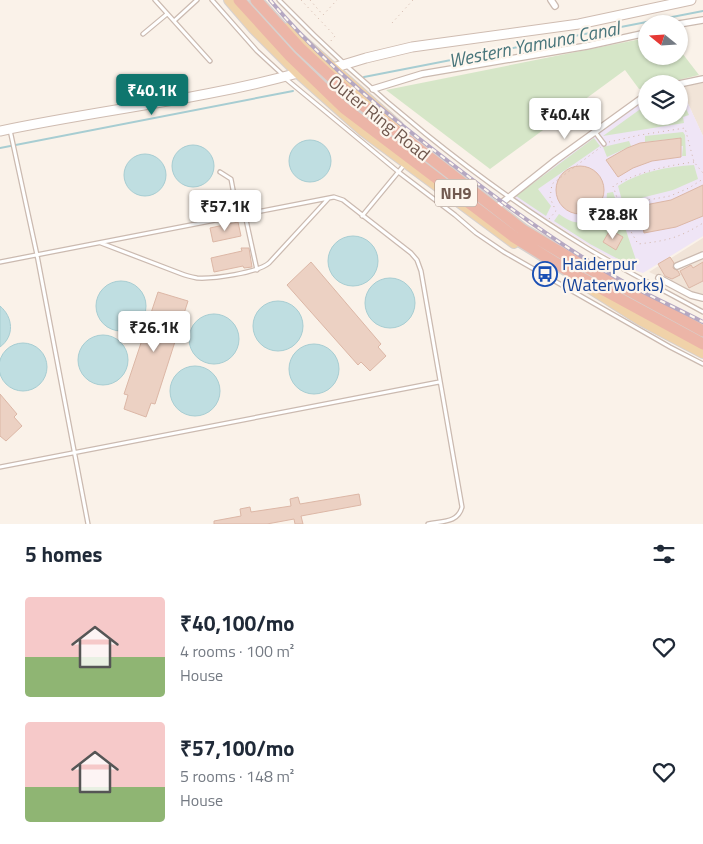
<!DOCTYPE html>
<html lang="en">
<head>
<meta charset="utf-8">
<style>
	body { margin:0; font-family:"Titillium Web",sans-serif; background:#f6f6f7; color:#1f2937; height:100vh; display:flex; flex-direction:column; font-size:19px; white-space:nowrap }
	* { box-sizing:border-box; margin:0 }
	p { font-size:16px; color:#747a83 }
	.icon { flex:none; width:28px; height:28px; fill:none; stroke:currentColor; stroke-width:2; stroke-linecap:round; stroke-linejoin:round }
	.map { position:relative; height:524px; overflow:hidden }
	.sheet { display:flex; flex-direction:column; background:#fff; flex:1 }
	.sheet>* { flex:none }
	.needle { width:32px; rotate:288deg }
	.buttons { position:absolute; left:638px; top:15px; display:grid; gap:10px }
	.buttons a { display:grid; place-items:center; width:50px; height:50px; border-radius:50%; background:#fff; box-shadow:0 1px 4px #0004; font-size:25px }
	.price { position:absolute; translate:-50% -42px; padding:0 11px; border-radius:5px; background:#fff; color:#222; font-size:16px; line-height:32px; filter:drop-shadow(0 1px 2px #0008) }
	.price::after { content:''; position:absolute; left:50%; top:30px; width:15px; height:11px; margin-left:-8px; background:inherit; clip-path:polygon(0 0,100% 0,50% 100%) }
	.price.active { background:#0f766e; color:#fff }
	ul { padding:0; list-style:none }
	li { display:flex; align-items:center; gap:15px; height:125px; padding:0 25px }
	li span { display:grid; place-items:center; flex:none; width:140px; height:100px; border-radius:5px; color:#555 }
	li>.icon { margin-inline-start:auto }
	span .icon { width:60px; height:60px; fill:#fffc; stroke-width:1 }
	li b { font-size:21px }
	h2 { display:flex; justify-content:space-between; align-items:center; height:60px; padding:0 25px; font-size:21px }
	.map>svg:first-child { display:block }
	.residential { fill:#f1e4d8 }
	.education { fill:#efe5f6 }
	.green { fill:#d6e6c8 }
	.water { fill:#bfdee1; stroke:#a7cdd2 }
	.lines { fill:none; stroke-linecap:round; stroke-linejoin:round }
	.stream { stroke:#a7cdd2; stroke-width:2 }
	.building { fill:#ecd1c3; stroke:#dcb7a6 }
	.lane-casing { stroke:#cbbab0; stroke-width:5.5 }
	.street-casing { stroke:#cbbab0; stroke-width:8 }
	.secondary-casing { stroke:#cfbcb1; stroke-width:11 }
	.primary-casing { stroke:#d7d1ce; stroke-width:12 }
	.highway-casing { stroke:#d7d1ce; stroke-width:14 }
	.path { stroke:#d1b4a7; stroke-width:1; stroke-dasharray:1 4; stroke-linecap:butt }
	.lane { stroke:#fff; stroke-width:3 }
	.street { stroke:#fff; stroke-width:5.5 }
	.secondary { stroke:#fff; stroke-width:9 }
	.primary { stroke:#f0d2a9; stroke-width:10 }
	.highway { stroke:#ecb5a7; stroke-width:11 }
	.rail-casing { stroke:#b5a8c2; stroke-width:4 }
	.rail { stroke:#fdf6ee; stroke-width:2; stroke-dasharray:5.5; stroke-linecap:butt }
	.labels { text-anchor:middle; stroke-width:4.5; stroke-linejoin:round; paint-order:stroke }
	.shield { fill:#fdf6ee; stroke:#9b887f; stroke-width:1 }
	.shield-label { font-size:16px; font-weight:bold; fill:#71594f }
	.street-label { font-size:18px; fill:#71594f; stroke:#fdf6ee }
	.transit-label { font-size:18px; fill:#164399; stroke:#fdf6ee; text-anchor:start }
	.water-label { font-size:19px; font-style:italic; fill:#48757b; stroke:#fdf6ee }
</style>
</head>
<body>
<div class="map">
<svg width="703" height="524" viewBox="0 0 703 524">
	<rect width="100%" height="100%" fill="#faf2e9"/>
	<path class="residential" d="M703 83V136L680 86Z
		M703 238V297L649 272Z"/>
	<path class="education" d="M680 86 703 136V236L643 273 630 269 582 241 512 197 636 105 646 100V116H679Z"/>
	<path class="green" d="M646 38V56H679V49L699 75 662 84H646V87L639 89 625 70 490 169 386 90Z
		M679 94 689 115 683 117 684 123 603 136 646 105V116H679Z
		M683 132 685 135 686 156H682L683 146H679V138L645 142V136Z
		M594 138 600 146 538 189 551 206 546 216 516 196Z
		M629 141 631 146 607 157 603 147Z
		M694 165 698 179 673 190 637 199 635 201 634 211 626 215 618 186C641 171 667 167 694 165Z
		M613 192 637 263 633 267 590 244 554 221 559 214C579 229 589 223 606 207L607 193Z"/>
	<path class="water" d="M289 161a21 21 0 1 1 42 0a21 21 0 1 1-42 0Z
		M172 166a21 21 0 1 1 42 0a21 21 0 1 1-42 0Z
		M124 175a21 21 0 1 1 42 0a21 21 0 1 1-42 0Z
		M328 261a25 25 0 1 1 50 0a25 25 0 1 1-50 0Z
		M365 303a25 25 0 1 1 50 0a25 25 0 1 1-50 0Z
		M96 306a25 25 0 1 1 50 0a25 25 0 1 1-50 0Z
		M253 326a25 25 0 1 1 50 0a25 25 0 1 1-50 0Z
		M0 306C13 317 15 336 0 347Z
		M189 339a25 25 0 1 1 50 0a25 25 0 1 1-50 0Z
		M78 360a25 25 0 1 1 50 0a25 25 0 1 1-50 0Z
		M-1 367a24 24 0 1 1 48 0a24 24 0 1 1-48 0Z
		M289 369a25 25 0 1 1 50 0a25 25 0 1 1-50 0Z
		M170 391a25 25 0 1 1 50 0a25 25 0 1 1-50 0Z"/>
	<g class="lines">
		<path class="stream" d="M364 77 703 11
			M0 148 293 91"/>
	</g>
	<path class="building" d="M681 138V157L652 161 633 168 618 177 606 160 627 148 640 143Z
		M556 190a24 24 0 1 1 48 0a24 24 0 1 1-48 0Z
		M703 185V216L676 227 644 233 640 206 671 200Z
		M238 222 241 236 213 242 210 228Z
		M610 230 623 237 616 250 603 242Z
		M241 248H249L252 267 244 268 243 266 214 272 211 258 242 251Z
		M670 257 674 263 673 268 678 271 680 275 672 279 665 276 658 264Z
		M311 262 381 344 378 347 386 356 370 371 361 362 358 365 287 285Z
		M703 262V281L689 288 680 271 691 265 693 268Z
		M158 292 188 301 155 404 151 403 146 417 124 409 128 395 124 394Z
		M0 394 17 414 14 417 22 426 6 441 0 436Z
		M359 494 361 505 301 516 303 524H295L294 519 267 524H214V521L241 516 240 509 250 507 251 512 291 506 290 499 298 497 300 504Z"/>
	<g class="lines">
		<defs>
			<path id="lane" d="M155 0 210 61
				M212 0 257 51 282 74
				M279 0C368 92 478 182 587 248 625 271 665 291 703 312
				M174 21 197 0
				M143 34 167 14
				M286 79 401 174 455 215 476 233 504 252 670 347 703 364
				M10 130 37 255 88 524
				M595 132 604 144
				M220 172 231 179 238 216
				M245 215 257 270
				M362 216 405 164
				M101 243 182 274C187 276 192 277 197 278 213 279 257 273 269 263L328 199
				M0 262 334 197 343 200 411 253 417 260 421 271 462 507C458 523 442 521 428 524
				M0 467 439 382"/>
			<path id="street" d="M551 0 555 6
				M679 24 703 20
				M679 84 703 79
				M373 89 422 74 587 46 646 33
				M498 206 556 160 646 95
				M677 266 703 255
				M659 278 691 295 703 298"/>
			<path id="secondary" d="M333 68 366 58 412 47 579 24 691 0
				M0 131C99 110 200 100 298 73"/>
			<path id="primary" d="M229 0 254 29 298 73 363 131 514 243
				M288 28 398 126
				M585 285 640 320 703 353"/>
			<path id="highway" d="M239 0 290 56 344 108 514 237 567 270 703 344
				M256 0 300 48 356 100 523 230 575 261 703 331"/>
		</defs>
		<use href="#lane" class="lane-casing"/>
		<use href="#street" class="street-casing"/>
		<use href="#secondary" class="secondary-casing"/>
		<use href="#primary" class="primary-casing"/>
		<use href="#highway" class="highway-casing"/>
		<path class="path" d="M301 0 335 36 330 42
			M310 0 323 15 337 0
			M392 23 413 0
			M609 142 640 135 685 128 694 162 703 173
			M694 162C664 166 639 172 613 186L625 221 638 244C666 241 679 238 703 223
			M640 217V222
			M549 219 556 211 550 198 552 184 601 147
			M613 231 617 223 634 218 637 202 670 196 689 188 703 179"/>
		<use href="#lane" class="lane"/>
		<use href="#street" class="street"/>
		<use href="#secondary" class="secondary"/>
		<use href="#primary" class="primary"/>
		<use href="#highway" class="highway"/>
		<defs>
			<path id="rail" d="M270 0C315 54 370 101 426 144 489 193 552 241 622 281 648 295 676 308 703 322"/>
		</defs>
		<use href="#rail" class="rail-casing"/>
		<use href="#rail" class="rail"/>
	</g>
	<defs>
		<symbol id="bus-ring" viewBox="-11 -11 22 22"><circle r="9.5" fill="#fdf6ee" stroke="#1a4fb4" stroke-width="1.5"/><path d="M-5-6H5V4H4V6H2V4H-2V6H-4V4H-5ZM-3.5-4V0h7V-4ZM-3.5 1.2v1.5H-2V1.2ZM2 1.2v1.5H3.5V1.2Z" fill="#1a4fb4"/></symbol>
	</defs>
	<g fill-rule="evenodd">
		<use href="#bus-ring" x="531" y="260" width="28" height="28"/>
	</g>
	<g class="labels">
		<rect class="shield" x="435" y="179.5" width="42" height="27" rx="4"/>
		<g class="shield-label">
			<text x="456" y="199">NH9</text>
		</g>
		<g class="street-label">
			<text transform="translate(379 118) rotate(39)" y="6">Outer Ring Road</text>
		</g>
		<g class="transit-label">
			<text x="562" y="270">Haiderpur<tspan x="562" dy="21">(Waterworks)</tspan></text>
		</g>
		<g class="water-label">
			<text transform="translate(534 44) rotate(-11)" y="7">Western Yamuna Canal</text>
		</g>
	</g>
</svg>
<div class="buttons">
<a><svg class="needle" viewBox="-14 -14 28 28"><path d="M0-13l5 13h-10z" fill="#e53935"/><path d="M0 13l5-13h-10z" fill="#747a83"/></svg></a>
<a><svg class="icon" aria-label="layers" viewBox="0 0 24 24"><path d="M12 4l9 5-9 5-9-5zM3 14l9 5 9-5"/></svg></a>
</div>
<b class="price active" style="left:152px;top:116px">₹40.1K</b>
<b class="price" style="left:565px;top:140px">₹40.4K</b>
<b class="price" style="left:225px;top:232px">₹57.1K</b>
<b class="price" style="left:613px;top:240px">₹28.8K</b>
<b class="price" style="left:154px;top:353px">₹26.1K</b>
</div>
<section class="sheet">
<h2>5 homes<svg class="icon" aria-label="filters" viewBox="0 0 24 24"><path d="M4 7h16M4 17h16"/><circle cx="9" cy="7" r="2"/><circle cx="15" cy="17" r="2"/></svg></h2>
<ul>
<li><span style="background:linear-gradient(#f6c9c9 60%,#8fb573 0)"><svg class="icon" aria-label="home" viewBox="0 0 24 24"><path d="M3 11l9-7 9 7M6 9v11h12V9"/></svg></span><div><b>₹40,100/mo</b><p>4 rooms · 100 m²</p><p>House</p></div><svg class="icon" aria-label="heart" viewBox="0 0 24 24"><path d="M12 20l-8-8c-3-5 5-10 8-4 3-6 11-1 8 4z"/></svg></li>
<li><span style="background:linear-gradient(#f6c9c9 65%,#8fb573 0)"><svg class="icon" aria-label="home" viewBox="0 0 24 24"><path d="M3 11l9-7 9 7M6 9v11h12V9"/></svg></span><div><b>₹57,100/mo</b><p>5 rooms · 148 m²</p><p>House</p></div><svg class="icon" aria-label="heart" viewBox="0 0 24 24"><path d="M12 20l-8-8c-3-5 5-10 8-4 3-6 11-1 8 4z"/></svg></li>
</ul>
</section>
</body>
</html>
